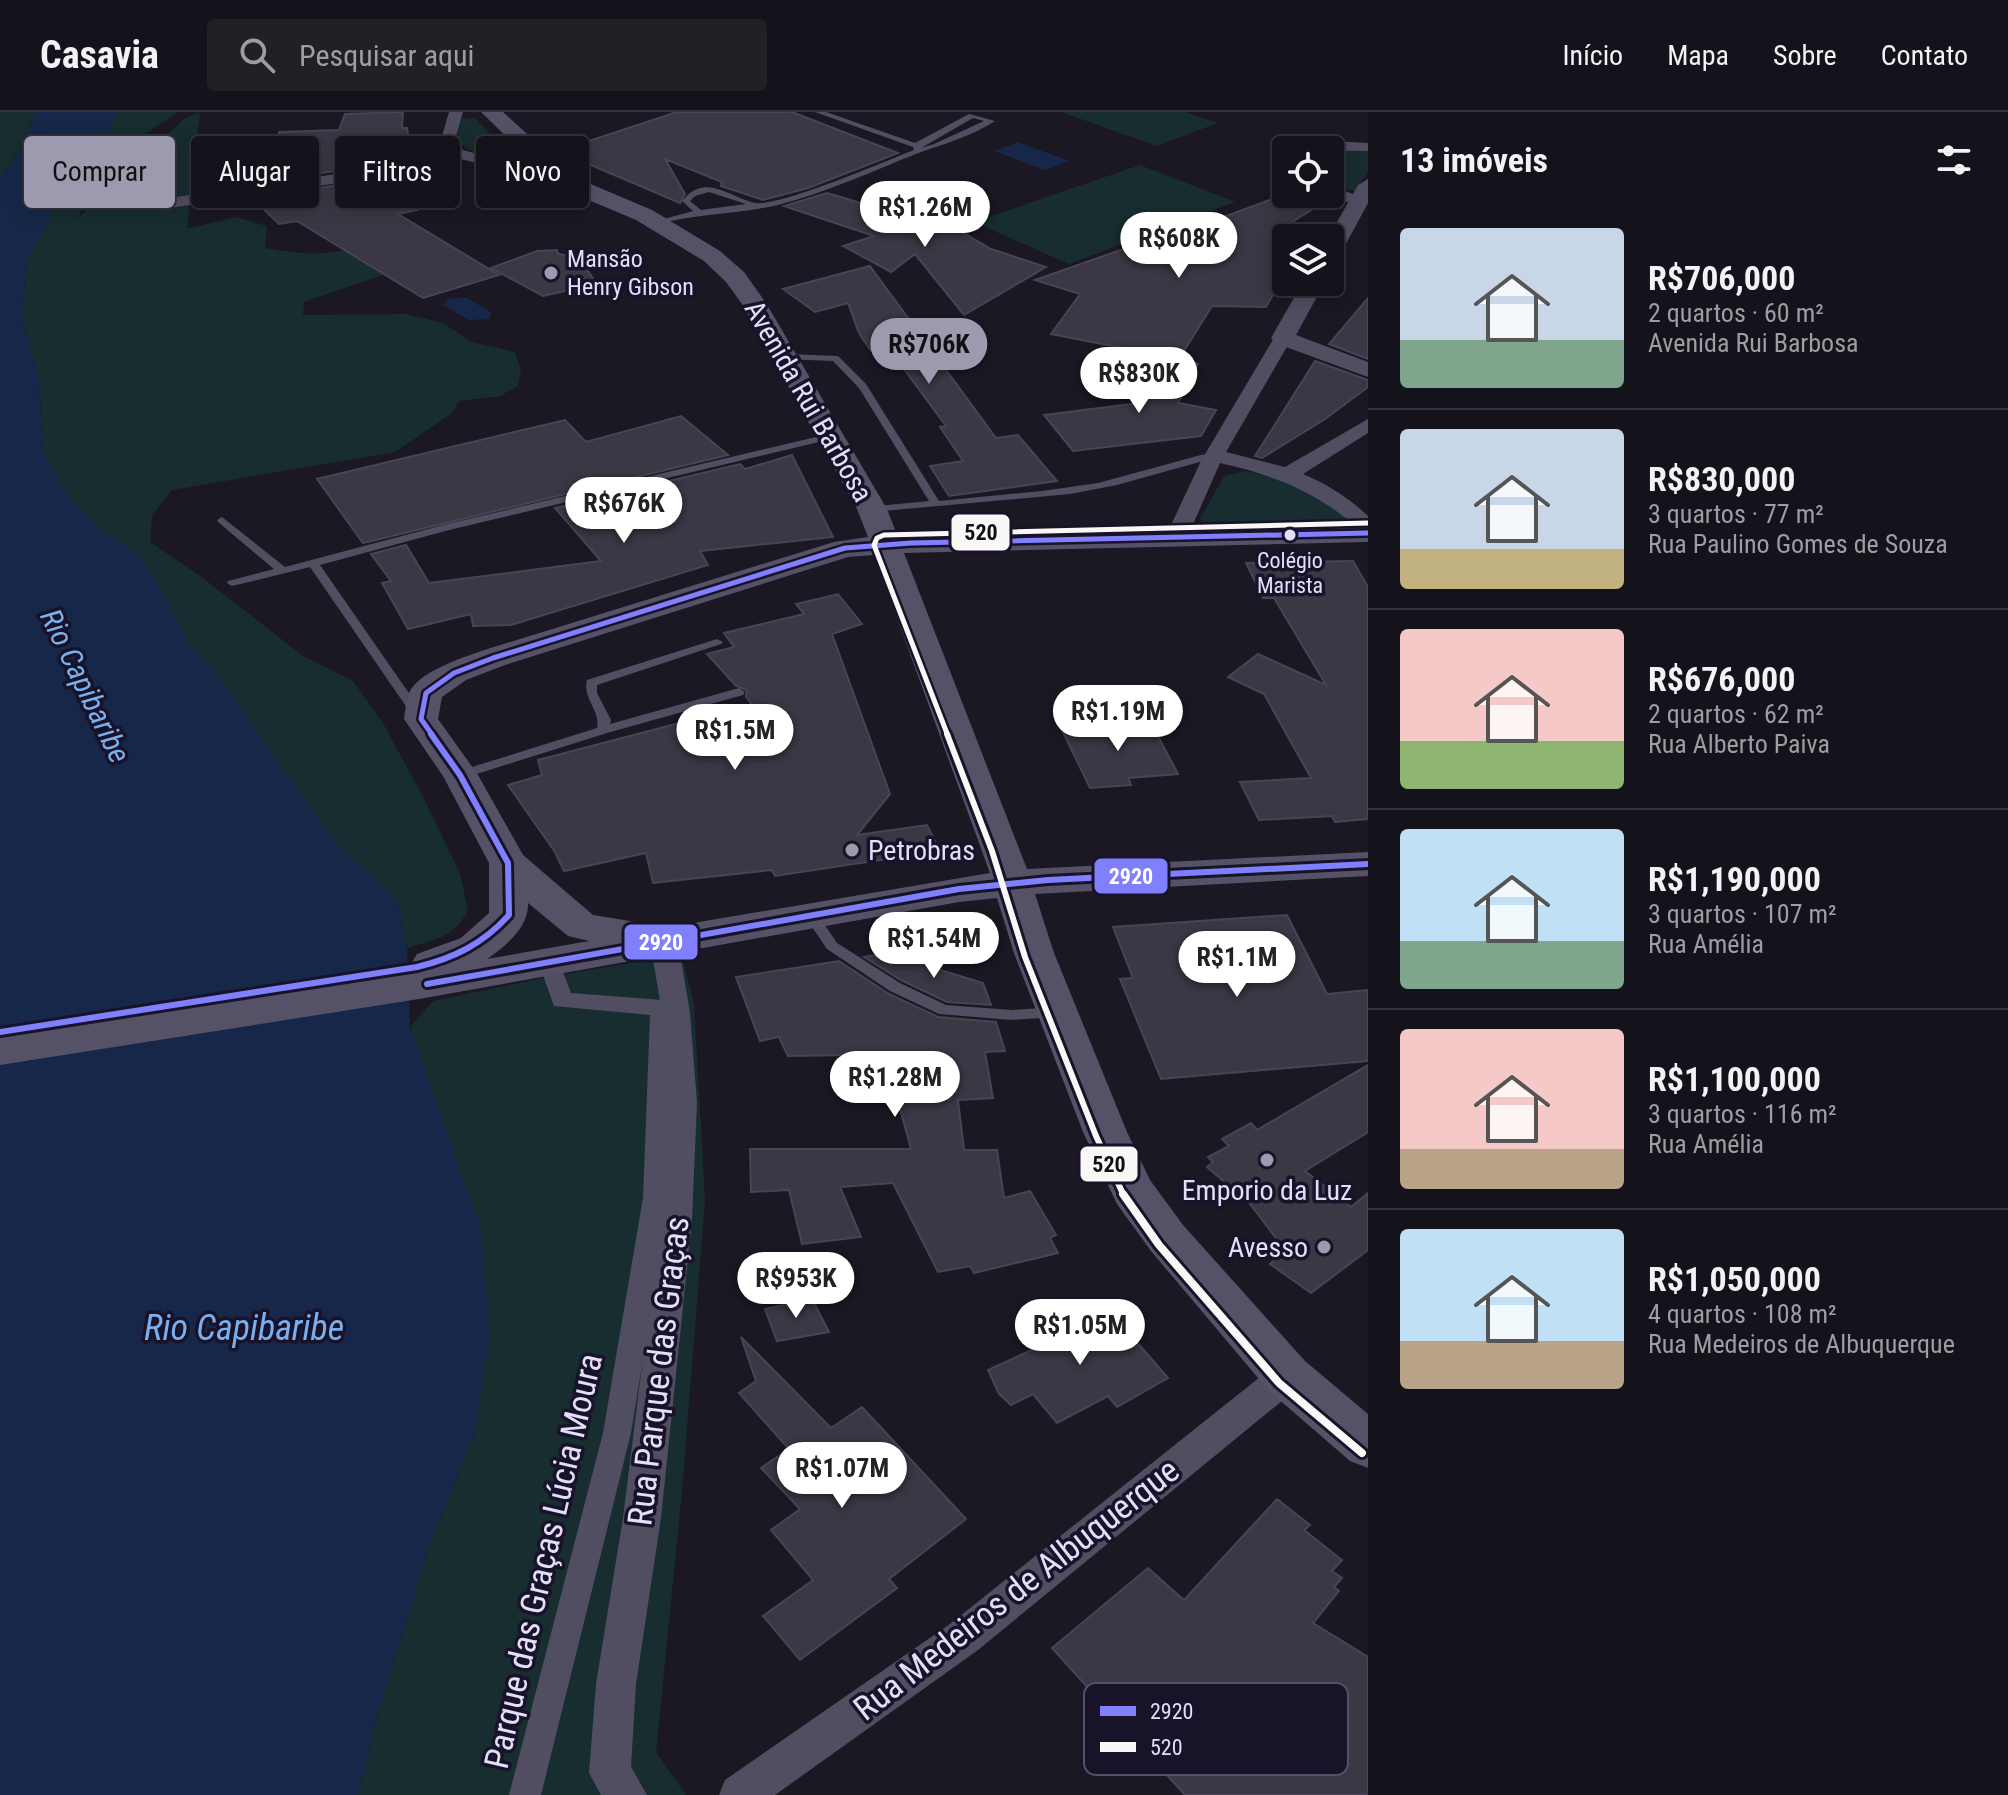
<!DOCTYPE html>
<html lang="pt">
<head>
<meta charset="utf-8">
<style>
	body { margin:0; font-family:"Roboto Condensed",sans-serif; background:#212027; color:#f1f3f6; height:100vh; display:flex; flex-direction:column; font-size:30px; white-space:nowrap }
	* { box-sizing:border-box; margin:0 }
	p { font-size:26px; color:#9d9ea2 }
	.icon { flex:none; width:44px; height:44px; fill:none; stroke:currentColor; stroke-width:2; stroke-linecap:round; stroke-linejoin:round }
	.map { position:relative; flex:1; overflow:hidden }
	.sheet { display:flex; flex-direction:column; background:#14121a; width:640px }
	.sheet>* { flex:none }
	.guide { position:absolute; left:24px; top:24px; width:760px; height:72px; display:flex; gap:16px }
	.tools { position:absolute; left:1272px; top:24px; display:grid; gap:16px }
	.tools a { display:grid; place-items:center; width:72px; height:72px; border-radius:8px; background:#14121a; box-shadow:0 4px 20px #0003,0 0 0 2px #333239; font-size:40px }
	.price { position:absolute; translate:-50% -68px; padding:0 18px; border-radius:28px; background:#fff; color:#222; font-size:26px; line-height:52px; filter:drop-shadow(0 2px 4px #0008) }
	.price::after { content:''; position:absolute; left:50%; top:48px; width:24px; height:18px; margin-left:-12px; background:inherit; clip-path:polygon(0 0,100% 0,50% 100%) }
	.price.on { background:#9d99af; color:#111 }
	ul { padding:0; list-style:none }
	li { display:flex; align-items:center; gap:24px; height:200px; padding:0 32px }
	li+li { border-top:2px solid #333239 }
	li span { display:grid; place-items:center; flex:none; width:224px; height:160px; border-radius:8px; color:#555 }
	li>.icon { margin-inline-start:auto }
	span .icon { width:96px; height:96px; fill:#fffc; stroke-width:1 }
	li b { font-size:34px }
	h2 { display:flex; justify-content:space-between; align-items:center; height:96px; padding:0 32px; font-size:34px }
	.tag { padding:0 28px; border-radius:8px; background:#14121a; box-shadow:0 4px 20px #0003,0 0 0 2px #333239; font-size:28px; line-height:72px }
	.tag.on { background:#9d99af; color:#111 }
	header { display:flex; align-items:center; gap:48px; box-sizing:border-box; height:112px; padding:0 40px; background:#14121a; border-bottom:2px solid #333239 }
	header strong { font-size:38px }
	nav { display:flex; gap:44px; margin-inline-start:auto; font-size:28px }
	.search { width:560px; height:72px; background:#212027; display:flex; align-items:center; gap:20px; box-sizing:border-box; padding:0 28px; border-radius:8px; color:#9d9ea2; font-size:30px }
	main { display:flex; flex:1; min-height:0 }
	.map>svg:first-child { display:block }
	.green { fill:#182d2f }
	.water { fill:#172749 }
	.building { fill:#3b3744; stroke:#484455; stroke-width:2 }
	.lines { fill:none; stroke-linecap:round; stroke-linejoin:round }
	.service { fill:#514e62; fill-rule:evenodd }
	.pedestrian { fill:#514e62; fill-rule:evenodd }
	.minor { fill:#514e62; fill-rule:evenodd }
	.tertiary { fill:#514e62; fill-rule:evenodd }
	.secondary { fill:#555268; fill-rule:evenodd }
	.bus-1-far1-casing { stroke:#181328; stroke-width:10 }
	.bus-1-casing { stroke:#181328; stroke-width:12 }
	.bus-2-far2-casing { stroke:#181328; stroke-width:10 }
	.bus-2-far1-casing { stroke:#181328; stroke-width:12 }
	.bus-2-casing { stroke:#181328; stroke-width:14 }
	.bus-1-far1 { stroke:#8080ff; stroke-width:5 }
	.bus-1 { stroke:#8080ff; stroke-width:6 }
	.bus-2-far2 { stroke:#faf7f7; stroke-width:5 }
	.bus-2-far1 { stroke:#faf7f7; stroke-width:6 }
	.bus-2 { stroke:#faf7f7; stroke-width:8 }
	.poi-dot { fill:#9d99af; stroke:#181328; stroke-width:3 }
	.bus-dot { fill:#e3defb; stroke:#181328; stroke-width:3 }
	.labels { text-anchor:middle; stroke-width:7; stroke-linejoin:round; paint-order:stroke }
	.far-bus-label { font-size:22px; fill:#e3defb; stroke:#181328 }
	.far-poi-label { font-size:24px; fill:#e3defb; stroke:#181328; text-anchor:start }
	.street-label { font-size:28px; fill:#e3defb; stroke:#181328 }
	.poi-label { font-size:28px; fill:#e3defb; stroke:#181328; text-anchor:start }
	.water-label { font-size:30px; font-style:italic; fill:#78b0ef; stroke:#181328 }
	.near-street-label { font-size:34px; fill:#e3defb; stroke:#181328 }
	.near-water-label { font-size:36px; font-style:italic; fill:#78b0ef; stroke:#181328 }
	.key { fill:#181328; stroke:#555067; stroke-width:2 }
	.key-label { font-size:22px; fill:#e3defb }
	.line-badge { stroke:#181328; stroke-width:3 }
	.badge-label { font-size:22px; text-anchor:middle; font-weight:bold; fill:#fff }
	.pale-badge-label { font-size:22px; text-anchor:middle; font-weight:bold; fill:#111 }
</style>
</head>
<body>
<header>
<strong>Casavia</strong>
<div class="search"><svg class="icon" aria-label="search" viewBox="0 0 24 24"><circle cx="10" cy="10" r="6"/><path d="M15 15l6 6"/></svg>Pesquisar aqui</div>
<nav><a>Início</a><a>Mapa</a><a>Sobre</a><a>Contato</a></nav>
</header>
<main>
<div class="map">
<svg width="1368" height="1683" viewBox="0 0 1368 1683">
	<rect width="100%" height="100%" fill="#1b1823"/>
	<path class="green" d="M0 0H35L14 49 0 65Z
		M117 0H178L148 20 125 28C117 73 91 70 78 106L185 6 200 0 187 117 236 105 267 114 265 136C300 142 326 145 360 134L386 162 304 190 303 203 406 202 443 211 472 230 515 240 521 258 518 274 500 284 459 289 452 301 395 340 172 378 152 403 150 430 203 466 303 544 353 569 383 611 423 685 460 761 468 799C452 826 437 827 407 836L398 791 332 727 222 569 188 530 168 489 139 444 98 415 70 387 43 340 39 269 22 207 26 149 57 93 95 57Z
		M1061 0H1186L1218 11 1157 34Z
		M475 6 512 44V49C500 51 463 40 458 27 456 22 459 13 460 7Z
		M1330 38H1368V59L1355 79 1330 76Z
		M1140 53 1235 90 1069 152 974 110Z
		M1245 359 1297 369 1350 409 1202 410 1200 407 1224 364Z
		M667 845 684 852 694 892 705 1088 682 1379 656 1640 686 1683H358L378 1601 428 1438 475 1320 440 1004 410 915 433 889 553 864Z"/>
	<path class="water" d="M35 0H117L95 57 57 93 26 149 22 207 39 269 43 340 70 387 98 415 139 444 168 489 188 530 222 569 332 727 398 791 407 836 410 915 481 1117 490 1223 475 1320 428 1438 378 1601 358 1683H0V65L14 49Z
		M1018 30 1069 49 1045 58 994 39Z
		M450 186H467L491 200 490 207 469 208 443 193Z
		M1125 241 1157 247 1136 283 1103 277Z"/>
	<path class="building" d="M403 0 402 16H407L411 46 391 51 239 73 208 42 276 39 279 20 339 18 345 2Z
		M677 0H792L898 41 808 76 763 88 721 74 722 70 665 47 685 82 680 91 558 39Z
		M412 61 417 98 398 102 499 163 423 186 297 109 279 112 253 87Z
		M827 81 894 101 900 97 916 101 955 116 991 137 1046 155 964 203 915 142 891 160 843 134 874 124 784 94Z
		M1286 82 1324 90 1286 114V159L1266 195 1212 194 1179 247 1051 222 1080 182 1035 168 1152 127 1159 129Z
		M557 138 558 142 578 145 597 172 543 184 491 156 537 139Z
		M870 154 996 326 1018 323 1057 369 949 384 930 354 963 349 940 315 946 314 889 237 871 239 859 221 848 191 815 200 783 177Z
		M1368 186V247L1329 232Z
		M1164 246 1198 252 1178 291 1216 298 1201 324 1073 339 1044 303 1139 291Z
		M1315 249 1368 268V275L1325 307 1262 346 1255 344Z
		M681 304 728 343 363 431 317 367 565 308 586 330Z
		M792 343 833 425 700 439 708 453 511 513 473 514 471 502 408 517 382 471 391 469 371 442 406 433 429 471 601 449 555 396 740 352 745 357Z
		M1353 449 1368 475V707L1335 710 1332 704 1259 708 1240 670 1311 666 1264 582 1228 565 1258 542 1326 573 1274 486H1263L1246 451Z
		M838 482 862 512 832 522 890 682 857 723 927 713 940 739 775 764 772 758 653 771 646 741 564 759 555 740 508 673 542 663 538 648 752 592 746 585 747 578 736 574 707 542 734 535 724 521 804 502 796 492Z
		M1150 609 1178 662 1128 666 1131 673 1090 676 1061 616Z
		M1287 803 1327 882 1368 878V949L1161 967 1120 867 1133 866 1113 815Z
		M885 841 983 871 991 893 947 890 901 868 864 845Z
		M839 849 889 882 938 905 996 910 1005 939 985 940 993 986 958 988 964 1038H997L1004 1086 1030 1079 1056 1123 1050 1126 1058 1141 974 1161 970 1154 938 1160 893 1071 840 1075 861 1125 802 1132 789 1078 751 1080 750 1037H911L897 986 858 985 852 943 788 944 779 925 760 929 736 865Z
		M1368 953V1020L1305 1059 1351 1095 1368 1081V1138L1311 1181 1270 1152 1285 1138 1250 1092 1207 1055 1213 1050 1208 1045 1229 1034 1222 1027 1251 1011 1257 1018Z
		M812 1187 829 1220 777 1229 765 1197Z
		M1103 1191 1168 1266 1117 1295 1108 1284 1057 1311 1033 1282 1011 1293 999 1282 988 1258 1060 1225 1054 1214Z
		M741 1225 831 1316 862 1295 966 1407 889 1467 897 1476 800 1548 763 1504 813 1468 771 1418 800 1397 761 1356 789 1337 739 1281 756 1269Z
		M1277 1387 1310 1413 1304 1418 1342 1448 1332 1459 1342 1466 1334 1475 1339 1479 1313 1511 1368 1545V1683H1185L1052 1536 1148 1456 1184 1488Z"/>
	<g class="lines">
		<path class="service" d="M815 0H826L915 31 969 2 995 9C971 25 942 32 916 42 870 60 825 81 778 93 739 102 698 102 657 112L653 110 693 99 682 89C705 60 729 85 755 91 779 95 886 49 914 38L913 35ZM973 6 984 9 934 32 921 36ZM709 80 746 92 701 98 690 89 695 84Z
			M787 242 838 244 866 272 939 389 1042 379 1098 371 1201 343 1216 341 1221 344 1117 373 1070 382 872 400 868 399V395L929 389 859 276 833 249 784 247V243Z
			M833 321 838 324 836 326 449 418 320 453 422 600 416 604 412 603 310 455 232 474 227 471 228 469 274 457 218 410 217 408 222 405 285 455 447 412Z
			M717 527 723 530 721 532 597 573V581L611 608 610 612 739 576 745 580 743 583 607 621 464 666H456L454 663 456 660 597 616C601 598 582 587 587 568Z
			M811 798 816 800 837 831 900 871 946 893 1012 898 1057 895 1064 900 1057 905 1012 908 939 902 890 879 827 837 804 803Z"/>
		<path class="pedestrian" d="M549 841 557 844 571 881 662 888 670 890 673 896 669 1086 631 1321 541 1683H509L603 1321 643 1086 650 903 554 894 538 849 541 844Z"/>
		<path class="minor" d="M449 0H463L456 24 463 38 571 67 574 70 566 75 457 46 393 63 169 96 161 91 169 86 392 54 448 39 442 24Z
			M1316 28 1368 31V39L1286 38V42L1283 38Z
			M1330 74 1365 86 1367 89 1359 94 1324 82H1330Z
			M1283 221 1292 226 1226 340 1285 355 1368 307V321L1303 362C1327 372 1349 386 1368 404V421L1361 419C1319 381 1275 363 1220 351L1187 426 1184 431H1168L1165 426 1201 349 1274 226Z
			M664 819 674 822 678 829 690 901 697 991 692 1108 661 1406 636 1572 631 1655 647 1683H601L589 1661 596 1572 623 1406 660 1108 667 991 662 901 650 829 654 822Z
			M1287 1249 1299 1253 1304 1264 1299 1275 978 1538 775 1683H719L725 1668 950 1512 1275 1253Z"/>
		<path class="tertiary" d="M1368 67V91L1341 141 1330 147 1328 126 1358 73Z
			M1303 170H1325L1296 223 1368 250V265L1275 231 1271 226Z"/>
		<path class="secondary" d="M481 0H503L574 65 652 98 720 139 744 160 766 191 887 397 897 423 1368 412V430L904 441 1027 757 1368 740V764L1035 782 1054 841 1127 1020 1150 1068 1183 1113 1305 1249 1368 1302V1356L1350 1349 1269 1279 1151 1139 1117 1092 1083 1020 1014 841 997 786 959 790 419 887 0 953V923L415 859 411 852 417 842 461 826 489 801V751L443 664 404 607C405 599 406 589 409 581 418 560 462 546 481 539L834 430 868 425 857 397 742 192 726 170 704 149 636 108 558 75ZM874 443 990 761 652 818 636 810 593 803 523 743 478 663 438 607 442 585 466 568 505 553 848 445ZM528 791 568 824 589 829 487 847C506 834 529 815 528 791Z"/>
		<defs>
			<path id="bus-1-far1" d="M433 624 421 607 426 581 454 561 493 546 845 436 911 431 1368 421"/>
			<path id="bus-1" d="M427 872 959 777 1048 768 1368 752
				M0 920 417 855C454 846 483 832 509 803L508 751 460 663 431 622"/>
			<path id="bus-2-far2" d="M948 624 874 433 877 426 884 423 1368 411"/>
			<path id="bus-2-far1" d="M947 622 992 739 1025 845 1096 1024 1124 1084"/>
			<path id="bus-2" d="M1123 1082 1159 1133 1279 1271 1362 1341"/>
		</defs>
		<use href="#bus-1-far1" class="bus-1-far1-casing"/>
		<use href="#bus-1" class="bus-1-casing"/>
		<use href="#bus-2-far2" class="bus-2-far2-casing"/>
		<use href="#bus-2-far1" class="bus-2-far1-casing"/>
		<use href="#bus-2" class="bus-2-casing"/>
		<use href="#bus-1-far1" class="bus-1-far1"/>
		<use href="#bus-1" class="bus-1"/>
		<use href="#bus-2-far2" class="bus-2-far2"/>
		<use href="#bus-2-far1" class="bus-2-far1"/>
		<use href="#bus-2" class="bus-2"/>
	</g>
	<g class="poi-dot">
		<circle cx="551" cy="161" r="8"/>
		<circle cx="852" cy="738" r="8"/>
		<circle cx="1267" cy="1048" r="8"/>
		<circle cx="1324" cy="1135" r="8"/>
	</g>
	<circle class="bus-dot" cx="1290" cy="423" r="7"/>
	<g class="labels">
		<g class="far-bus-label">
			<text x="1290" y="456">Colégio<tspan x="1290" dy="25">Marista</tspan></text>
		</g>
		<g class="far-poi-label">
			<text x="567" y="155">Mansão<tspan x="567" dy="28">Henry Gibson</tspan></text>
		</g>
		<g class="street-label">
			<text transform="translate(809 289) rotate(60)" y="10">Avenida Rui Barbosa</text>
		</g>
		<g class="poi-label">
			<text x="868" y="748">Petrobras</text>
			<text x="1267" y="1088" text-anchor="middle">Emporio da Luz</text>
			<text x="1308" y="1145" text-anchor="end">Avesso</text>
		</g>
		<g class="water-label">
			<text transform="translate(85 574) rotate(64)" y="10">Rio Capibaribe</text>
		</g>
		<g class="near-street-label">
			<text transform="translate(658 1259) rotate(-83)" y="12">Rua Parque das Graças</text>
			<text transform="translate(543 1449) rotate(-77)" y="12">Parque das Graças Lúcia Moura</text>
			<text transform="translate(1016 1477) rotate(-38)" y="12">Rua Medeiros de Albuquerque</text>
		</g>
		<g class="near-water-label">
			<text x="244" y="1228">Rio Capibaribe</text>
		</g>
	</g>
	<rect x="1084" y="1571" width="264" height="92" rx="12" class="key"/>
	<rect x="1100" y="1594" width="36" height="10" fill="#8080ff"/>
	<rect x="1100" y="1630" width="36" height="10" fill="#faf7f7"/>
	<g class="key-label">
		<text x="1150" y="1607">2920</text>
		<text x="1150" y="1643">520</text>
	</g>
	<g class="line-badge">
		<rect x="950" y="401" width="61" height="39" rx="8" fill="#faf7f7"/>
		<rect x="1093" y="745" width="76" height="38" rx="8" fill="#8080ff"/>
		<rect x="623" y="811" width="76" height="38" rx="8" fill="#8080ff"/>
		<rect x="1079" y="1033" width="60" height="38" rx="8" fill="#faf7f7"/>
	</g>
	<g class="badge-label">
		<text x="1131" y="772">2920</text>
		<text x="661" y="838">2920</text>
	</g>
	<g class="pale-badge-label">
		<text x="981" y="428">520</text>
		<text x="1109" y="1060">520</text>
	</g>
</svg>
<div class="tools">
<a><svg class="icon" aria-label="locate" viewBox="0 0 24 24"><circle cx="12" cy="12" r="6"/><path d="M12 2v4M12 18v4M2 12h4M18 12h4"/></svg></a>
<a><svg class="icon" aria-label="layers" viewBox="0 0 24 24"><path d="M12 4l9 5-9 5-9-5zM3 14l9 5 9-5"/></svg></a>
</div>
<b class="price" style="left:925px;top:137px">R$1.26M</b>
<b class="price" style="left:1179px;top:168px">R$608K</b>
<b class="price on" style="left:929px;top:274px">R$706K</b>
<b class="price" style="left:1139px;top:303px">R$830K</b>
<b class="price" style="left:624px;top:433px">R$676K</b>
<b class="price" style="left:1118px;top:641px">R$1.19M</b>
<b class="price" style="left:735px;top:660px">R$1.5M</b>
<b class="price" style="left:934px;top:868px">R$1.54M</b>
<b class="price" style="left:1237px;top:887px">R$1.1M</b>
<b class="price" style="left:895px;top:1007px">R$1.28M</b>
<b class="price" style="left:796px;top:1208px">R$953K</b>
<b class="price" style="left:1080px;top:1255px">R$1.05M</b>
<b class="price" style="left:842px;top:1398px">R$1.07M</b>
<div class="guide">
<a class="tag on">Comprar</a>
<a class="tag">Alugar</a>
<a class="tag">Filtros</a>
<a class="tag">Novo</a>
</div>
</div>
<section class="sheet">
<h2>13 imóveis<svg class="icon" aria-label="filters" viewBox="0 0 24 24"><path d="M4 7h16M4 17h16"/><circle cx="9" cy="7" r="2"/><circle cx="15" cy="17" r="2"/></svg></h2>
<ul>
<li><span style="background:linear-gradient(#c9d6e8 70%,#7fa58c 0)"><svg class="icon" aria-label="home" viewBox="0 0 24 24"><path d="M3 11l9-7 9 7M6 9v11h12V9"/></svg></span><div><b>R$706,000</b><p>2 quartos · 60 m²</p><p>Avenida Rui Barbosa</p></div></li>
<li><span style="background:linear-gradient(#c9d6e8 75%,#c2b280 0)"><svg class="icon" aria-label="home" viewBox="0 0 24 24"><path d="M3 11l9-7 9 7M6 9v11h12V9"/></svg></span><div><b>R$830,000</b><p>3 quartos · 77 m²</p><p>Rua Paulino Gomes de Souza</p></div></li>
<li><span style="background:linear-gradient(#f6c9c9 70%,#8fb573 0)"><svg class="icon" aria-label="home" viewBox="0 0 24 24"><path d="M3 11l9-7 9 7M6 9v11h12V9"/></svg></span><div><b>R$676,000</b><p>2 quartos · 62 m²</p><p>Rua Alberto Paiva</p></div></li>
<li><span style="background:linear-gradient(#bfe0f5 70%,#7fa58c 0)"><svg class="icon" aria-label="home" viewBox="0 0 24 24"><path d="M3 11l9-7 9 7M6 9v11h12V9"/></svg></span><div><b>R$1,190,000</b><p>3 quartos · 107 m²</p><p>Rua Amélia</p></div></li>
<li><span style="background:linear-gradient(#f6c9c9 75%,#b9a48a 0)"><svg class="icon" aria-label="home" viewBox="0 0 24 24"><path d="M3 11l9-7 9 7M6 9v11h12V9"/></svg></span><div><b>R$1,100,000</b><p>3 quartos · 116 m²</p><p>Rua Amélia</p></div></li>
<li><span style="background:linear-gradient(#bfe0f5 70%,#b9a48a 0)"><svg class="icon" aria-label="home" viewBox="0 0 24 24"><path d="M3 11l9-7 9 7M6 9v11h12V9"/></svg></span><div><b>R$1,050,000</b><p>4 quartos · 108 m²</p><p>Rua Medeiros de Albuquerque</p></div></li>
</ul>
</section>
</main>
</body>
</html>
